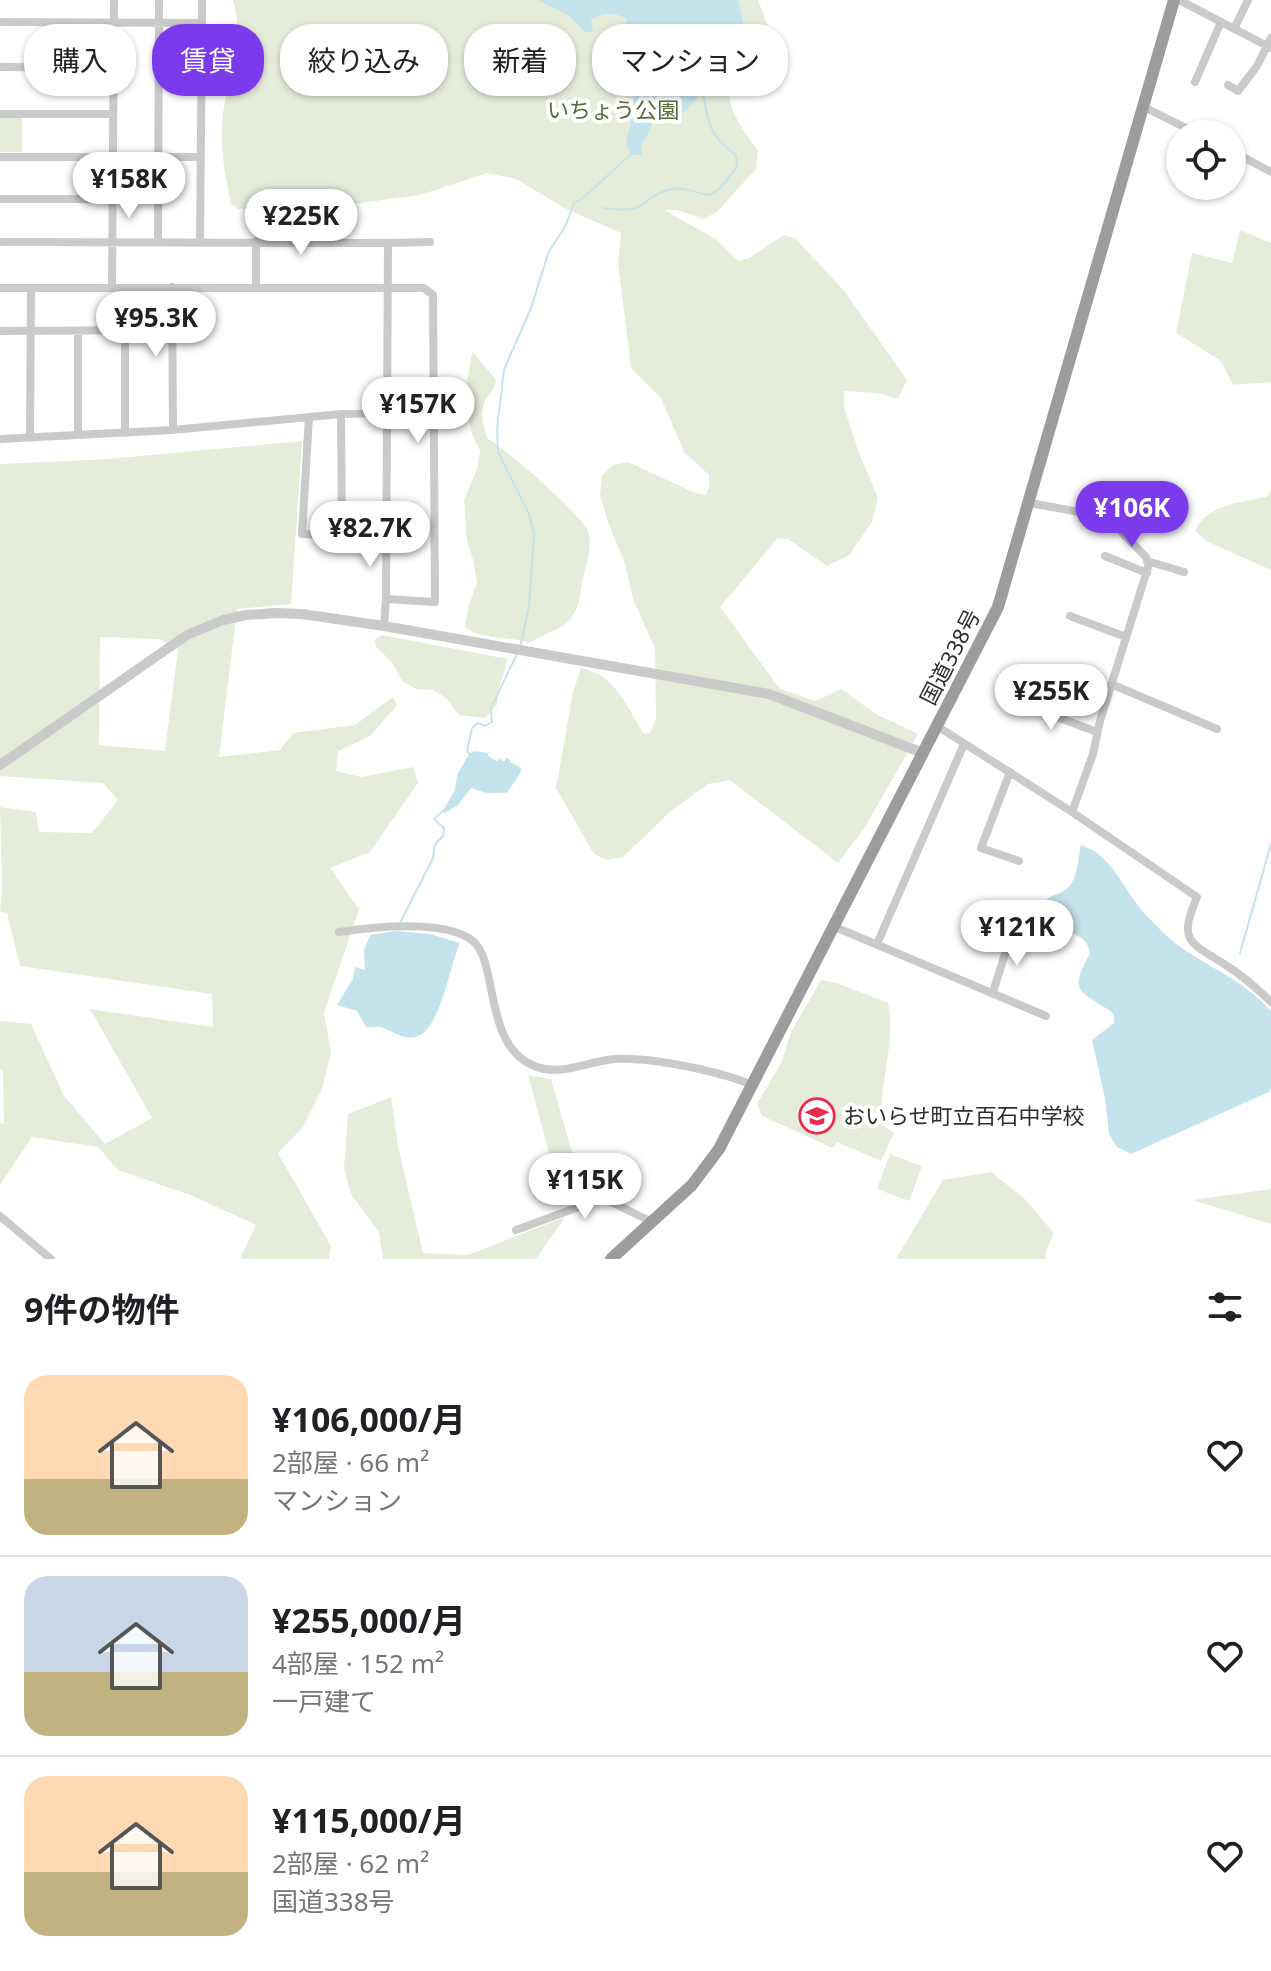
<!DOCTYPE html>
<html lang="ja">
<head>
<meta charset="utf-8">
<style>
	body { margin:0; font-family:"Noto Sans","Noto Sans JP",sans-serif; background:#f6f6f6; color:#202124; height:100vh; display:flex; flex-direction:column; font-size:30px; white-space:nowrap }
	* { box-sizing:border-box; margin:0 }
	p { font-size:26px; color:#757577 }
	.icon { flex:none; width:44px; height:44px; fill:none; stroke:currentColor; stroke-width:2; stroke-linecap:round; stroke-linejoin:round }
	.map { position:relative; height:1259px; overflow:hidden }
	.side { display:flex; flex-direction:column; background:#fff; flex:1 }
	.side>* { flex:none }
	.hud { position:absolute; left:24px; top:24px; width:800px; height:72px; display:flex; gap:16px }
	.controls { position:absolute; left:1166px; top:120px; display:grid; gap:16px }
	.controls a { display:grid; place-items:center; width:80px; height:80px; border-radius:50%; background:#fff; box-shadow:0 2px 6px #0004; font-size:40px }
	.price { position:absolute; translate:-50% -68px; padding:0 18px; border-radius:28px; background:#fff; color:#222; font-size:26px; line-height:52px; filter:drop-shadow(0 2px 4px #0008) }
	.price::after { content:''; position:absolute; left:50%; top:48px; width:24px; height:18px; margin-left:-12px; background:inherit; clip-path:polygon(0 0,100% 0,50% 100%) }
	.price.active { background:#7c3aed; color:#fff }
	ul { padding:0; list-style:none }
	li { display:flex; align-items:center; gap:24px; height:200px; padding:0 24px }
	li+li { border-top:2px solid #e0e0e0 }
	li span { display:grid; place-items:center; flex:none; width:224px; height:160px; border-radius:24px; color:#555 }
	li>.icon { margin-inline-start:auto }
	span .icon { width:96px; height:96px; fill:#fffc; stroke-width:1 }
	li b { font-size:34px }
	h2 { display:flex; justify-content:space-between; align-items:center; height:96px; padding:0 24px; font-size:34px }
	.tag { padding:0 28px; border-radius:32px; background:#fff; box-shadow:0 2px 6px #0004; font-size:28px; line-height:72px }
	.tag.active { background:#7c3aed; color:#fff }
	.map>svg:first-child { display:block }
	.green { fill:#e6ecda; fill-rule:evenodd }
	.water { fill:#c5e3ec }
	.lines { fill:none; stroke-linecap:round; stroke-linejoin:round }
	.stream { stroke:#c5e3ec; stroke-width:2 }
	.minor { stroke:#cacaca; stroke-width:8 }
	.tertiary { stroke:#cacaca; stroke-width:10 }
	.trunk { stroke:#9c9c9c; stroke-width:12 }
	.labels { text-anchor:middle; stroke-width:8; stroke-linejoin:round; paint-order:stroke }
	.park-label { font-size:22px; fill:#576a39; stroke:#fff }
	.street-label { font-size:22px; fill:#2d2d2d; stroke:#fff }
	.poi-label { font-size:22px; fill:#2d2d2d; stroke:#fff; text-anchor:start }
</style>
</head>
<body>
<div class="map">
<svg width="1271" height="1259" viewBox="0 0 1271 1259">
	<rect width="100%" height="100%" fill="#fff"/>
	<path class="green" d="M233 0H758L776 48 764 69C755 74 743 74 735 82 718 99 747 137 758 150L756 169 717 212 704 219 677 210H664L717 240 738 261 749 258 784 235 796 239 845 292 907 380 898 399 877 393 844 391V407L859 453 878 498 872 522 849 555 827 566 788 539 778 538 720 607 780 689 816 701 841 689 876 714 918 734 865 827 838 863 730 780 708 784 671 811 623 857 607 860 594 854 556 788 573 692 581 668C615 674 627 707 644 734L650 733 656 718 655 648 633 599 625 564 608 522 600 495 602 476 613 465 628 462 695 493 706 495 709 487V475L684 452 661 398 631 368 618 263 621 233 566 209 516 179 487 173 420 195 329 207 238 209 231 204C226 178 220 151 222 123 225 81 246 42 233 0Z
		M0 117H22V152H0Z
		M1240 230 1271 243V382L1233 385 1221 361 1176 333 1192 253 1232 263Z
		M473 352 496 380C495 391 487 394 484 404 480 415 484 428 487 438 505 449 585 516 589 534 592 550 585 568 582 583 580 595 579 608 571 618 561 631 542 634 529 643 508 635 483 641 465 627L469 604 477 583 474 563 467 541 464 500 477 469 480 450C464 427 464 379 473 352Z
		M302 441 291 604 237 609 219 757 280 750 293 733 355 725 393 697 397 705 370 736 338 751 336 771 362 777 413 767 418 783 370 852 330 868 359 909 324 1013 331 1052 322 1089 303 1127 278 1153 331 1246 329 1259H240L256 1225 193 1196 118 1170 98 1147 32 1137 0 1185V1123L4 1124 3 1071 0 1069V1021L31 1024 64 1096 105 1144 152 1118 90 1009 213 1027 212 994 20 966 7 913 0 912 2 887 0 807 36 812 39 832 92 833 118 800 103 783 0 776V464L108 459ZM100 637 159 639 178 649 165 751 99 745Z
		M1271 490V570L1206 541 1195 531C1206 505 1241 502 1266 497Z
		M382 635 508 659 499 688 497 705 485 718 459 715 446 698 433 690 416 689 402 681 392 662 376 647 375 639Z
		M821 980 837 983 888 1003C897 1042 878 1084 882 1125L894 1133 881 1161 837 1142 833 1148 762 1116 757 1104 782 1061 791 1032Z
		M528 1075 551 1079 584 1194 562 1201Z
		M391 1097 398 1146 423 1253 468 1255 565 1217 536 1259H383L379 1232 351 1194 344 1168 348 1114Z
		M890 1154 922 1166 909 1201 877 1189Z
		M991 1172 1026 1200 1054 1233 1046 1251V1259H896L943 1180Z
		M1271 1189V1224L1192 1200Z"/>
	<path class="water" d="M538 0H738L747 37 744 49 731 57 712 64C698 89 707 92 682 114L673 110 662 98C654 114 652 131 641 145L642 155H631L626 143 634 107 633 80 640 64C625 49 621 40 627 19 614 12 603 12 591 20L593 32H585L568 15Z
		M475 751 489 753 488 756 497 761 500 758 504 762 506 758 511 760 510 762 521 768V772L507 793H486L471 788 458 805 445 813 442 812 455 790 457 775 469 754Z
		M1081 845C1115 856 1125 895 1148 917 1156 925 1165 935 1175 943 1207 967 1244 980 1271 1011V1088L1269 1092 1131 1154 1117 1147 1109 1134 1105 1098 1092 1040 1114 1023V1014C1083 991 1066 995 1090 954 1088 938 1080 938 1068 930 1058 924 1051 912 1044 903 1051 893 1058 896 1066 889 1078 881 1078 857 1081 845Z
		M395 931 430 934 460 943C450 964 440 1033 415 1037 401 1040 391 1029 379 1027 375 1027 370 1028 366 1027L357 1011 337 1005 353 979 355 967 365 970 364 950 370 935Z"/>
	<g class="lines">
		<path class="stream" d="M604 208C652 215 638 197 671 189 684 186 698 194 710 195L720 188 737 167 736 155C710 136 708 124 703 93
			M521 644 529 606 534 534 529 514 498 452 497 429 504 370 531 308 549 251 565 227 574 203 583 198 631 154
			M470 754 467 751 472 728 478 723 485 726 492 722 491 708 517 654
			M400 923 433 858 435 844 443 836 444 828 434 819 444 810
			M1240 953 1271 844"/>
		<path class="minor" d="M1179 0 1271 48
			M0 22 202 23 200 241
			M202 23V0
			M1234 29 1248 0
			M0 67 113 68
			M1195 82 1221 22
			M1228 85 1238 91 1257 66 1271 38
			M1144 107 1198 134
			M0 114H113
			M1232 151 1271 172
			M0 157H200
			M0 199H112
			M158 241 159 0
			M0 242 388 243 386 599 384 626
			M388 243 430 242
			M112 287 114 0
			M172 287 173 430
			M0 288H424L433 295 435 602 386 599
			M256 288V241
			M0 331 172 330
			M341 414 342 536
			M309 417 302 534 386 538
			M125 433V331
			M78 435V331
			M30 438 31 288
			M0 439 173 430 341 414 434 412
			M1030 503 1107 517 1146 557 1149 564 1100 721 1093 754 1072 812
			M1105 556 1147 573
			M1147 561 1184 572
			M1070 616 1126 637
			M1111 684 1217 729
			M1017 702 1097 732
			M937 726 1072 812 1197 897C1180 938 1186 941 1221 962 1239 973 1256 987 1271 1002
			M1010 772 981 848 1019 861
			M835 927 1046 1016
			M339 932C371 927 450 918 475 943 482 950 485 961 487 970 495 1003 497 1049 532 1065 560 1078 587 1061 615 1059 650 1057 720 1071 752 1085
			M877 944 964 744
			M993 992 1011 935
			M0 1216 51 1259
			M516 1230 603 1198 652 1222"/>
		<path class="tertiary" d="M0 765 187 635 223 620 246 615 276 613 302 614 384 626 769 694 923 753"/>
		<path class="trunk" d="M611 1259 692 1185 719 1149 998 607 1174 0"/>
	</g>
	<defs>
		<symbol id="school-ring" viewBox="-11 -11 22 22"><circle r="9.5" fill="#fff" stroke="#ec2851" stroke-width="1.5"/><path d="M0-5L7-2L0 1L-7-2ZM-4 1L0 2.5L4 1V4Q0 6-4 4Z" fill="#ec2851"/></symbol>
	</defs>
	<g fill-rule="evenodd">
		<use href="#school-ring" x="797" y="1096" width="40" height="40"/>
	</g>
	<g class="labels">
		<g class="park-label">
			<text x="613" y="118">いちょう公園</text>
		</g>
		<g class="street-label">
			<text transform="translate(950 657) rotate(-63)" y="8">国道338号</text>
		</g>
		<g class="poi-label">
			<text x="843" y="1124">おいらせ町立百石中学校</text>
		</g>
	</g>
</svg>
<div class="controls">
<a><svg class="icon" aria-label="locate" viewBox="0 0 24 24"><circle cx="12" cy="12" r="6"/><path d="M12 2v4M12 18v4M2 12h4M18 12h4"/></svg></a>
</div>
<b class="price" style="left:129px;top:220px">¥158K</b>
<b class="price" style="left:301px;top:257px">¥225K</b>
<b class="price" style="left:156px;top:359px">¥95.3K</b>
<b class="price" style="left:418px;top:445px">¥157K</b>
<b class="price active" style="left:1132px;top:549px">¥106K</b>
<b class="price" style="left:370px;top:569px">¥82.7K</b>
<b class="price" style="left:1051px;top:732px">¥255K</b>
<b class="price" style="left:1017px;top:968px">¥121K</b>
<b class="price" style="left:585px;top:1221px">¥115K</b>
<div class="hud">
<a class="tag">購入</a>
<a class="tag active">賃貸</a>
<a class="tag">絞り込み</a>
<a class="tag">新着</a>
<a class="tag">マンション</a>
</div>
</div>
<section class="side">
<h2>9件の物件<svg class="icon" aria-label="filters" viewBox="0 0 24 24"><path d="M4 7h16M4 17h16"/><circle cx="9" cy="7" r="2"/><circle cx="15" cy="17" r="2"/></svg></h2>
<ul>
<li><span style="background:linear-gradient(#ffd9b3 65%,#c2b280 0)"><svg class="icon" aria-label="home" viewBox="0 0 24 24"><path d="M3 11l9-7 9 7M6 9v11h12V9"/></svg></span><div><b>¥106,000/月</b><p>2部屋 · 66 m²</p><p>マンション</p></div><svg class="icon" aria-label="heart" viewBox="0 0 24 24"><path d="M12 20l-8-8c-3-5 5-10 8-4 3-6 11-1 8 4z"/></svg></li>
<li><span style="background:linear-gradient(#c9d6e8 60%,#c2b280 0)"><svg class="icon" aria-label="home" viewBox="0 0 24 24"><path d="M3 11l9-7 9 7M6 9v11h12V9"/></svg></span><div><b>¥255,000/月</b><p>4部屋 · 152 m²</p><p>一戸建て</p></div><svg class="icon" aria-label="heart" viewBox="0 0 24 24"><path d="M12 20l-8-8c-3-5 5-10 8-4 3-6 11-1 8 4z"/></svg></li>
<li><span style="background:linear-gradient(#ffd9b3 60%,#c2b280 0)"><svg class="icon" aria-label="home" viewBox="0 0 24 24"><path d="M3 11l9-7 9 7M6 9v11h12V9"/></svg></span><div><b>¥115,000/月</b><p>2部屋 · 62 m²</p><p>国道338号</p></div><svg class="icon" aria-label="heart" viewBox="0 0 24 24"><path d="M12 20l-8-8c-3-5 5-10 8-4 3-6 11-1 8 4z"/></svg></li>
</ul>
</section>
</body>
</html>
